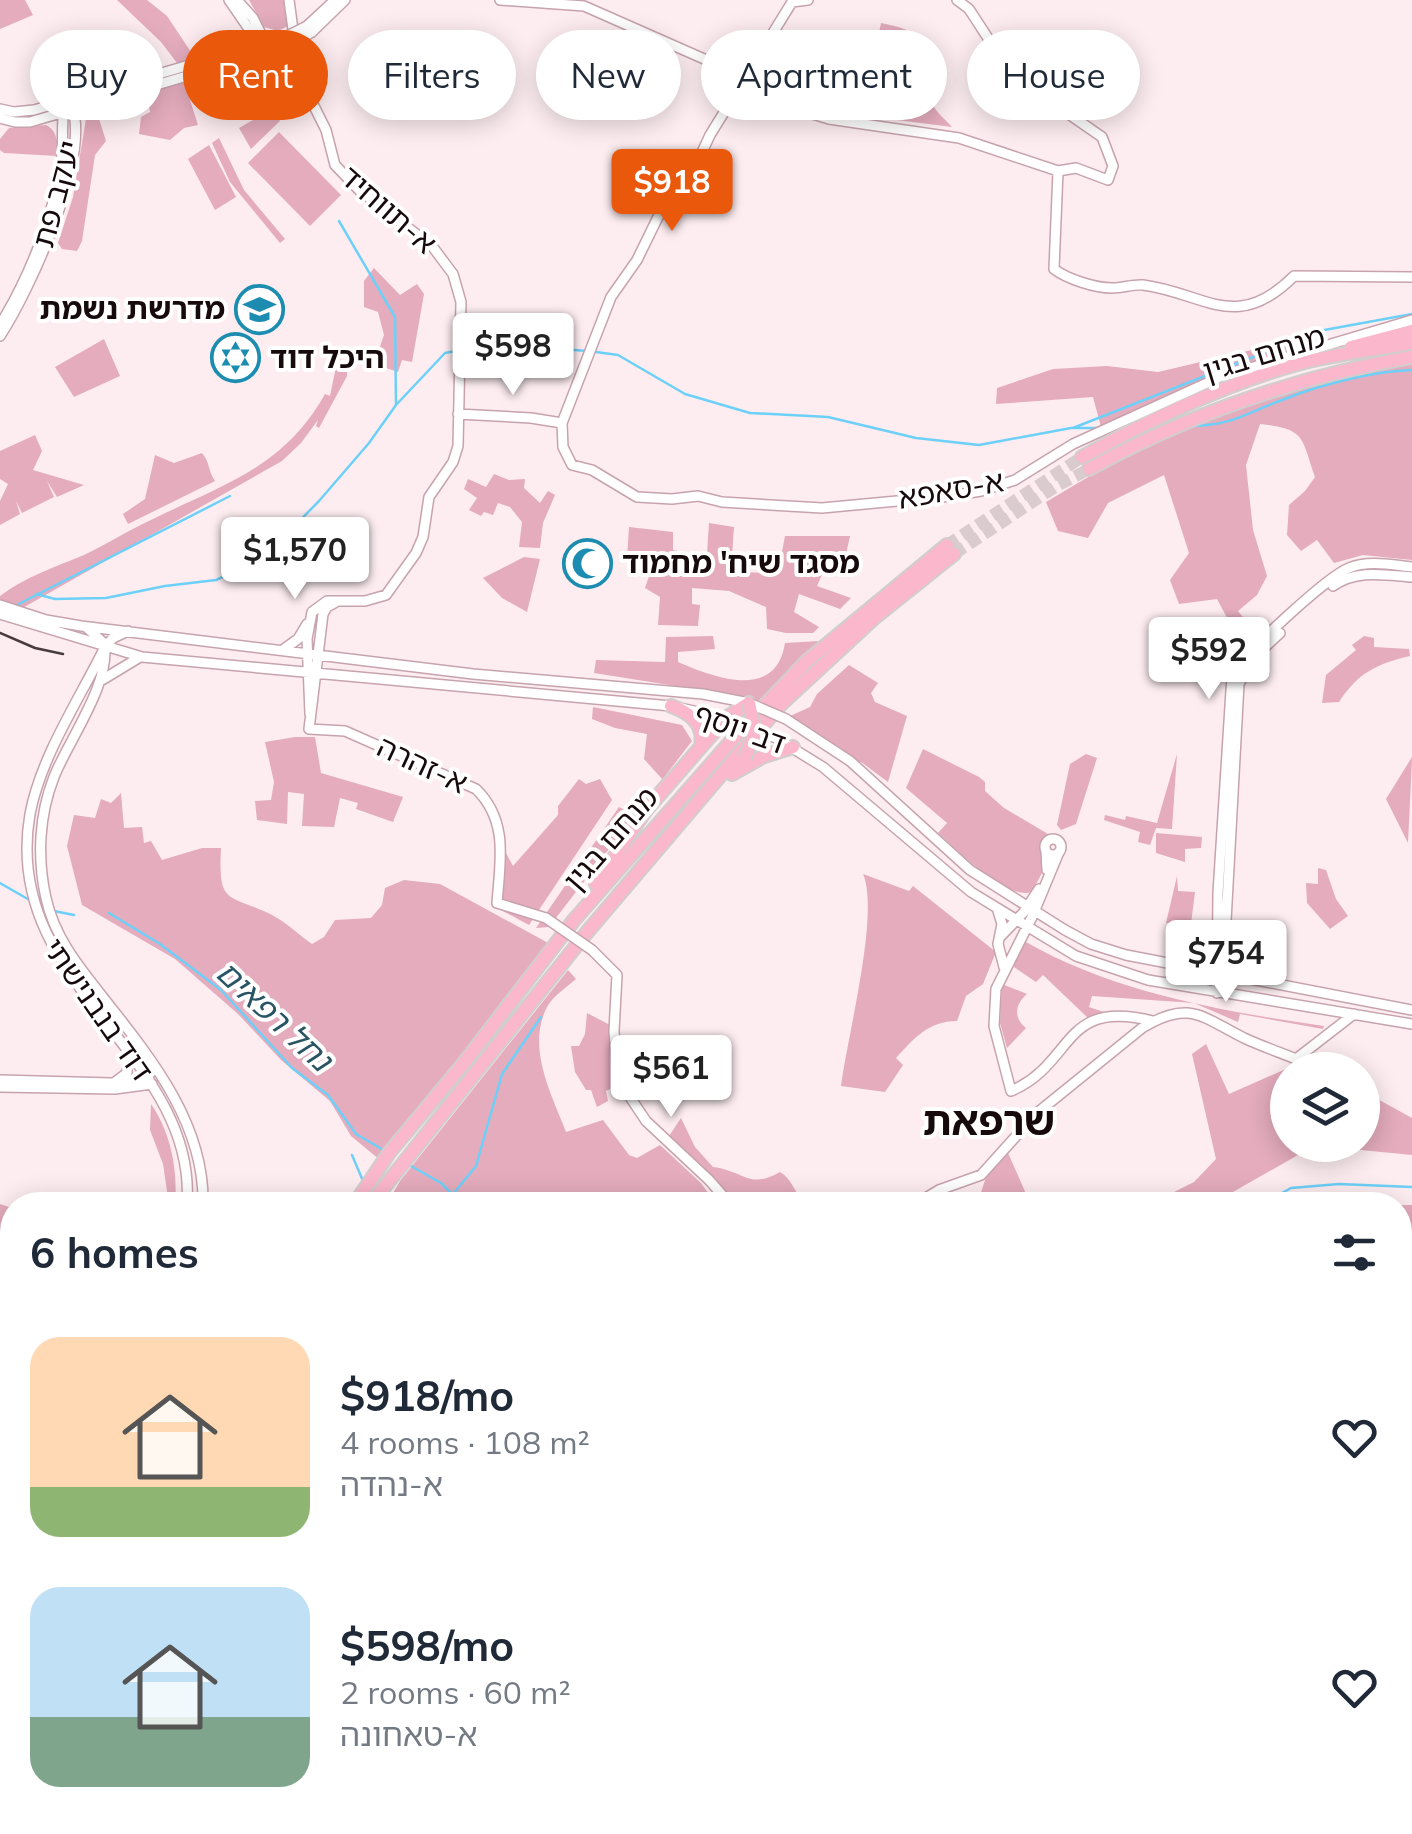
<!DOCTYPE html>
<html lang="en">
<head>
<meta charset="utf-8">
<style>
	body { margin:0; font-family:Mulish,"Noto Sans Hebrew",sans-serif; background:#f2f2f3; color:#1f2937; height:100vh; display:flex; flex-direction:column; font-size:38px; white-space:nowrap }
	* { box-sizing:border-box; margin:0 }
	p { font-size:32px; color:#747a83 }
	.icon { flex:none; width:55px; height:55px; fill:none; stroke:currentColor; stroke-width:2; stroke-linecap:round; stroke-linejoin:round }
	.map { position:relative; flex:1; overflow:hidden }
	.drawer { position:absolute; left:0px; top:1192px; width:1412px; height:642px; display:flex; flex-direction:column; background:#fff; border-radius:40px 40px 0 0; box-shadow:0 5px 25px #0003 }
	.drawer>* { flex:none }
	.hud { position:absolute; left:30px; top:30px; width:1352px; height:90px; display:flex; gap:20px }
	.tools { position:absolute; left:1270px; top:1052px; display:grid; gap:20px }
	.tools a { display:grid; place-items:center; width:110px; height:110px; border-radius:50%; background:#fff; box-shadow:0 5px 25px #0003; font-size:50px }
	.price { position:absolute; translate:-50% -85px; padding:0 22px; border-radius:10px; background:#fff; color:#222; font-size:32px; line-height:65px; filter:drop-shadow(0 2px 5px #0008) }
	.price::after { content:''; position:absolute; left:50%; top:60px; width:30px; height:22px; margin-left:-15px; background:inherit; clip-path:polygon(0 0,100% 0,50% 100%) }
	.price.selected { background:#ea580c; color:#fff }
	ul { padding:0; list-style:none }
	li { display:flex; align-items:center; gap:30px; height:250px; padding:0 30px }
	li span { display:grid; place-items:center; flex:none; width:280px; height:200px; border-radius:30px; color:#555 }
	li>.icon { margin-inline-start:auto }
	span .icon { width:120px; height:120px; fill:#fffc; stroke-width:1 }
	li b { font-size:42px }
	h2 { display:flex; justify-content:space-between; align-items:center; height:120px; padding:0 30px; font-size:42px }
	.tag { padding:0 35px; border-radius:45px; background:#fff; box-shadow:0 5px 25px #0003; font-size:35px; line-height:90px }
	.tag.selected { background:#ea580c; color:#fff }
	.map>svg:first-child { display:block }
	.green { fill:#e4acbd }
	.lines { fill:none; stroke-linecap:round; stroke-linejoin:round }
	.stream { stroke:#6dd0f8; stroke-width:2.5 }
	.highway-tunnel { stroke:#dacbcf; stroke-width:12; stroke-dasharray:12 6; stroke-linecap:butt }
	.secondary-casing { stroke:#c7a3ad; stroke-width:12 }
	.primary-casing { stroke:#d0cecf; stroke-width:14 }
	.highway-casing { stroke:#d0cecf; stroke-width:16 }
	.secondary { stroke:#fff; stroke-width:9 }
	.primary { stroke:#fdd4e0; stroke-width:10 }
	.highway { stroke:#fbb7cb; stroke-width:12 }
	.tram { stroke:#483b3e; stroke-width:2.5 }
	.secondary-bridge-casing { stroke:#c7a3ad; stroke-width:12; stroke-linecap:butt }
	.highway-bridge-casing { stroke:#d0cecf; stroke-width:16; stroke-linecap:butt }
	.secondary-bridge { stroke:#fff; stroke-width:9 }
	.highway-bridge { stroke:#fbb7cb; stroke-width:12 }
	.labels { text-anchor:middle; stroke-width:8; stroke-linejoin:round; paint-order:stroke }
	.street-label { font-size:30px; fill:#160a0d; stroke:#fff }
	.poi-label { font-size:30px; font-weight:bold; fill:#160a0d; stroke:#fff; text-anchor:start }
	.water-label { font-size:32px; font-style:italic; fill:#295465; stroke:#fff }
	.district-label { font-size:40px; font-weight:bold; fill:#160a0d; stroke:#fff }
</style>
</head>
<body>
<div class="map">
<svg width="1412" height="1834" viewBox="0 0 1412 1834">
	<rect width="100%" height="100%" fill="#fdedf1"/>
	<path class="green" d="M0 0H25L33 15 0 29Z
		M117 0H147L167 16 195 58 177 63 161 42Z
		M249 0H285L290 25 278 31 264 27Z
		M881 23C950 35 912 64 931 102 935 111 945 119 952 127L897 120C901 101 903 91 893 74L872 67Z
		M184 81 198 125 184 128 170 140 139 134 141 117 150 112 146 90Z
		M95 106 106 141 95 155 82 241 77 251 62 249 58 243 73 197 86 119Z
		M274 108 280 121 251 149 239 128Z
		M46 125C58 131 58 144 57 156L4 153 0 150V139L9 128Z
		M279 132 341 195 310 226 248 163Z
		M219 138 244 190 285 239 280 243 230 182 212 143Z
		M209 145 236 197 215 210 188 159Z
		M374 268 400 295 417 284 424 294 412 362 402 360 398 372 374 364 384 335 378 312 364 307V281Z
		M104 339 120 376 74 397 55 367Z
		M1277 344 1293 348 1289 352 1226 373 1101 427 1093 397 996 404 997 388 1053 369 1107 366 1158 372Z
		M1412 355V560L1363 555 1334 563 1317 540 1301 551 1287 535 1289 505 1305 491 1315 477C1301 437 1306 429 1260 424L1246 465 1253 530 1267 576 1257 595 1238 611 1255 632 1241 644 1217 599 1179 604 1170 580 1189 553 1164 475 1108 503 1088 538 1058 531 1046 502C1116 460 1191 418 1269 392 1316 377 1365 368 1412 355Z
		M338 357 347 367V376L319 428 316 426 318 420 301 443 282 461 19 610 0 603V596C25 577 55 567 84 555 107 544 129 530 153 519 225 484 284 467 325 394L330 396Z
		M35 435 42 451 33 470 84 485 57 497 47 481 54 497 22 513 16 501 20 514 0 525V501L8 484 0 479V451Z
		M202 453C210 462 208 471 215 481L128 524 123 514 145 499 155 455 174 463Z
		M494 474 509 480 525 479 524 488 540 503 548 491 555 495 543 523 540 548 519 547 522 522 510 507 498 503 493 515 484 512 481 516 469 510 477 498 464 489 468 479 486 487Z
		M709 523 734 527 731 572 778 573 785 536H850L846 554H831L817 586 851 598 840 609 799 594 794 612 819 627 813 633H786L767 629 766 607 729 591 692 588V604L700 605 698 626 658 625 660 597 645 588 653 564 627 559 629 527 673 532V550L687 553 686 566 706 569Z
		M524 557 540 559 527 612 502 598 483 578Z
		M713 636 715 649 678 652V662C713 677 776 702 785 643L820 641 759 704 726 694 594 673 596 660 665 662 666 637Z
		M1364 636 1374 638V647L1409 649 1410 656C1376 664 1358 673 1339 702L1322 703 1326 675 1356 650 1352 645Z
		M849 665 878 683 871 693 875 702 907 716 888 782 861 762 858 764 841 748 788 717 810 707 817 694Z
		M593 707 682 725 692 741 549 927 536 928 619 807 632 814 662 779 644 759 647 734 615 728 592 719Z
		M295 737H315L321 773 403 797 393 822 356 809 358 803 340 798 334 827 302 826 304 794 288 792 287 824 257 820 255 801 271 800 274 782 265 742Z
		M923 749 979 777 985 782V791L1004 808 1048 834 1040 842 1044 869 1032 892C1005 900 959 851 938 833L947 823 906 788Z
		M1086 754 1097 758 1076 824 1061 830 1057 825 1070 764Z
		M1177 754 1172 829 1156 828 1150 845 1138 842 1140 832 1104 820 1105 815 1125 820 1126 816 1157 823Z
		M1412 757V760L1408 843 1386 799Z
		M579 779 586 784 600 779 612 800 529 925 499 909 506 853 513 866 558 815V806Z
		M121 793 124 828 142 827 144 843 151 841 162 860 202 848H221C218 907 228 893 272 915 286 922 299 935 312 944L324 937 335 920 371 918 382 905 385 888 404 880 440 884 550 944 380 1160 351 1136 330 1101 281 1060 238 1014 175 959 82 905 67 846 74 815 95 818 101 799 111 803Z
		M1156 833 1202 837 1201 848 1185 849V862L1156 853Z
		M1318 868 1326 870 1336 899 1348 916 1330 929 1307 903 1306 883 1318 884Z
		M863 874 909 891 913 886 996 952 983 984 966 996 957 1021C929 1021 914 1038 896 1058L903 1065 885 1092 841 1086C847 1038 880 913 863 874Z
		M1177 876 1178 891 1195 892 1191 924 1166 923Z
		M1024 941C1115 993 1221 1011 1324 1026L1323 1029 1240 1014 1238 1022 1194 1003 1092 996 1089 1007 1107 1013 1088 1018 1043 975 1036 982 1011 965Z
		M568 970 576 979C567 987 552 997 547 1007 526 1048 552 1095 566 1132L603 1120 629 1155 637 1158 660 1145 701 1183 717 1205H386L400 1181Z
		M1002 984 1027 994C1015 1004 1013 1018 1026 1028L1007 1048 1000 1023Z
		M587 1013 610 1025 619 1085 606 1091 608 1101 597 1107 591 1090H586L575 1072 571 1046H579L585 1034Z
		M1206 1044 1229 1094 1297 1064 1312 1070H1288V1145H1362L1363 1091 1412 1118V1155L1330 1147 1305 1151 1210 1205H1160L1166 1196 1194 1182 1216 1159 1192 1054Z
		M151 1104C171 1133 178 1170 175 1205H169L163 1164 150 1130Z
		M681 1118 695 1147 713 1167C745 1171 749 1190 780 1172 792 1179 793 1190 802 1199L801 1205H734L665 1142Z
		M1008 1153 1031 1205H977L986 1177Z
		M0 1204 12 1208V1345L0 1342Z
		M1398 1205H1412V1262L1400 1259Z
		M1400 1526 1412 1530V1834H960L946 1823 1400 1822Z
		M653 1822H940L952 1834H648Z
		M121 1823H180L181 1834H128Z
		M295 1823V1822L380 1823 364 1834H296Z
		M390 1823H455L461 1834H374Z
		M481 1823H605L628 1833 647 1834H472Z"/>
	<g class="lines">
		<path class="stream" d="M339 221 395 317 396 405
			M596 352 618 355 685 394 750 413 828 417 916 438 979 445 1071 428H1100
			M1193 426C1233 425 1246 413 1282 400 1319 385 1373 371 1412 370
			M1073 428 1319 331 1412 314
			M36 594 55 599 106 598 165 586 216 580 262 559 319 501 369 443 396 405 445 353 492 344 588 351
			M13 607 230 496
			M0 883 33 902
			M54 911 74 915
			M109 913 160 944 221 990 292 1068 328 1095 356 1134 385 1151
			M352 1155 363 1181
			M411 1166 441 1183 451 1193
			M444 1205 476 1166 502 1074 541 1017
			M1261 1205 1291 1188 1339 1184 1412 1187
			M1400 1661 1412 1657
			M239 1822 241 1834
			M1268 1822 1280 1834
			M410 1834 426 1822
			M982 1834 985 1822"/>
		<path class="highway-tunnel" d="M947 545 1082 457
			M954 554 1055 487 1089 469"/>
		<defs>
			<path id="secondary" d="M229 0 262 48
				M237 0 253 18 267 46
				M289 0 296 52 308 94 326 130 335 165 360 191 432 246 453 274 461 302 458 446 453 462 429 497 423 537 416 553 386 595 365 601H327L312 612 307 639 310 714
				M500 0 584 6 745 77 806 112 829 119 959 138 1058 171
				M808 0 792 2 710 135 698 161 658 217 637 260 611 297 562 423 563 447 572 465 592 470 637 497 672 499 698 496 722 502 822 508 951 496 981 491 1015 480 1073 444 1220 377 1412 320
				M957 0 969 9 997 52 1034 90 1102 137 1113 166 1108 180 1076 168 1058 171
				M307 26 335 0
				M312 32 345 0
				M0 109 14 112 34 110 283 38
				M0 118 15 122H30L286 47
				M1058 171 1054 269C1067 279 1095 288 1112 288 1123 288 1133 284 1143 285 1205 293 1236 334 1294 276L1412 277
				M0 325C29 278 53 218 61 163 64 145 61 126 64 109
				M0 336C29 292 91 157 72 107
				M458 414 531 418 562 423
				M1333 586C1356 569 1385 575 1412 577
				M336 602 327 607 323 614 309 729 345 731 476 789C509 821 500 862 497 903L546 918
				M0 605 46 620 81 626 473 674 703 694 749 703
				M0 614 142 657 671 706 726 718
				M87 628 104 643C112 682 68 741 54 777 39 815 37 858 46 898 54 936 78 966 102 996 150 1057 205 1123 203 1205
				M128 631 113 638 105 647C79 700 41 756 30 814 0 986 198 1052 187 1205
				M284 649 298 639 307 624
				M102 680 140 657
				M786 719 850 761 970 870 1065 930 1091 944 1126 955 1412 1010
				M776 738 823 767 971 892 1076 956 1148 980 1412 1024
				M1045 847a8 8 0 1 1 16 0a8 8 0 1 1-16 0Z
				M1046 851 1047 870
				M1059 852 1032 917 996 989 994 1026 1011 1091C1076 1063 1060 998 1153 1021
				M998 911 1002 924 998 944 1004 967
				M1000 937 1024 912 1039 889
				M592 950 617 975 614 1031 618 1079 646 1121 709 1180 731 1205
				M1226 951 1235 965 1249 976
				M1223 976 1239 684 1251 660 1280 633
				M1217 993 1218 893 1232 675C1242 655 1328 576 1349 568 1368 560 1392 565 1412 567
				M0 1080 111 1083 149 1079
				M115 1082 127 1073 128 1054
				M0 1087 115 1089 152 1084
				M914 1205 939 1190 981 1175 1037 1113 1142 1028C1189 999 1202 1017 1244 1038 1261 1046 1279 1052 1296 1059L1354 1014
				M1400 1362 1412 1357
				M1400 1371 1412 1364
				M0 1401 12 1400
				M1400 1512 1412 1519
				M1400 1521 1412 1526
				M0 1585 12 1562
				M0 1605 12 1584
				M0 1749 12 1751
				M0 1764 12 1765
				M184 1822 186 1834
				M196 1822 197 1834"/>
			<path id="primary" d="M286 1822 288 1834"/>
			<path id="highway" d="M1351 347 1412 331
				M1082 457C1150 420 1222 385 1297 364 1334 354 1374 350 1412 343
				M1089 469C1191 413 1297 377 1412 357
				M671 706C691 713 705 724 701 747
				M732 774 764 756 793 747
				M596 884 646 810 726 718 749 703
				M354 1205 389 1153 464 1063 574 920 741 730 807 661 947 545
				M370 1205 588 931 782 703 874 618 954 554
				M0 1415 12 1414
				M0 1435H12
				M0 1453 12 1454"/>
		</defs>
		<use href="#secondary" class="secondary-casing"/>
		<use href="#primary" class="primary-casing"/>
		<use href="#highway" class="highway-casing"/>
		<use href="#secondary" class="secondary"/>
		<use href="#primary" class="primary"/>
		<use href="#highway" class="highway"/>
		<path class="tram" d="M0 633 35 648 63 654
			M0 1758 12 1759"/>
		<defs>
			<path id="secondary-bridge" d="M283 38 307 26
				M286 47 312 32
				M749 703 786 719
				M726 718 776 738
				M546 918 592 950"/>
			<path id="highway-bridge" d="M745 758 755 732 749 703"/>
		</defs>
		<use href="#secondary-bridge" class="secondary-bridge-casing"/>
		<use href="#highway-bridge" class="highway-bridge-casing"/>
		<use href="#secondary-bridge" class="secondary-bridge"/>
		<use href="#highway-bridge" class="highway-bridge"/>
	</g>
	<defs>
		<symbol id="school-ring" viewBox="-11 -11 22 22"><circle r="9.5" fill="#fff" stroke="#1d8cb1" stroke-width="1.5"/><path d="M0-5L7-2L0 1L-7-2ZM-4 1L0 2.5L4 1V4Q0 6-4 4Z" fill="#1d8cb1"/></symbol>
		<symbol id="synagogue-ring" viewBox="-11 -11 22 22"><circle r="9.5" fill="#fff" stroke="#1d8cb1" stroke-width="1.5"/><path d="M0-6.5L5.6 3.2H-5.6ZM0 6.5L5.6-3.2H-5.6Z" fill="#1d8cb1"/></symbol>
		<symbol id="mosque-ring" viewBox="-11 -11 22 22"><circle r="9.5" fill="#fff" stroke="#1d8cb1" stroke-width="1.5"/><path d="M3.5-4.9A6 6 0 1 0 3.5 4.9A5 5 0 1 1 3.5-4.9Z" fill="#1d8cb1"/></symbol>
	</defs>
	<g fill-rule="evenodd">
		<use href="#school-ring" x="232" y="282" width="55" height="55"/>
		<use href="#synagogue-ring" x="208" y="330" width="55" height="55"/>
		<use href="#mosque-ring" x="560" y="536" width="55" height="55"/>
	</g>
	<g class="labels">
		<g class="street-label">
			<text transform="translate(57 194) rotate(-75)" y="10">יעקב פת</text>
			<text transform="translate(388 210) rotate(41)" y="10">א-תווחיד</text>
			<text transform="translate(1264 354) rotate(-17)" y="10">מנחם בגין</text>
			<text transform="translate(951 490) rotate(-10)" y="10">א-סאפא</text>
			<text transform="translate(740 729) rotate(20)" y="10">דב יוסף</text>
			<text transform="translate(422 765) rotate(25)" y="10">א-זהרה</text>
			<text transform="translate(611 839) rotate(-49)" y="10">מנחם בגין</text>
			<text transform="translate(98 1010) rotate(55)" y="10">דוד בנבנישתי</text>
		</g>
		<g class="poi-label">
			<text x="225" y="319" text-anchor="end">מדרשת נשמת</text>
			<text x="270" y="368">היכל דוד</text>
			<text x="622" y="573">מסגד שיח' מחמוד</text>
		</g>
		<g class="water-label">
			<text transform="translate(274 1016) rotate(43)" y="11">נחל רפאים</text>
		</g>
		<g class="district-label">
			<text x="989" y="1135">שרפאת</text>
		</g>
	</g>
</svg>
<div class="tools">
<a><svg class="icon" aria-label="layers" viewBox="0 0 24 24"><path d="M12 4l9 5-9 5-9-5zM3 14l9 5 9-5"/></svg></a>
</div>
<b class="price selected" style="left:672px;top:234px">$918</b>
<b class="price" style="left:513px;top:398px">$598</b>
<b class="price" style="left:295px;top:602px">$1,570</b>
<b class="price" style="left:1209px;top:702px">$592</b>
<b class="price" style="left:1226px;top:1005px">$754</b>
<b class="price" style="left:671px;top:1120px">$561</b>
<div class="hud">
<a class="tag">Buy</a>
<a class="tag selected">Rent</a>
<a class="tag">Filters</a>
<a class="tag">New</a>
<a class="tag">Apartment</a>
<a class="tag">House</a>
</div>
<section class="drawer">
<h2>6 homes<svg class="icon" aria-label="filters" viewBox="0 0 24 24"><path d="M4 7h16M4 17h16"/><circle cx="9" cy="7" r="2"/><circle cx="15" cy="17" r="2"/></svg></h2>
<ul>
<li><span style="background:linear-gradient(#ffd9b3 75%,#8fb573 0)"><svg class="icon" aria-label="home" viewBox="0 0 24 24"><path d="M3 11l9-7 9 7M6 9v11h12V9"/></svg></span><div><b>$918/mo</b><p>4 rooms · 108 m²</p><p>א-נהדה</p></div><svg class="icon" aria-label="heart" viewBox="0 0 24 24"><path d="M12 20l-8-8c-3-5 5-10 8-4 3-6 11-1 8 4z"/></svg></li>
<li><span style="background:linear-gradient(#bfe0f5 65%,#7fa58c 0)"><svg class="icon" aria-label="home" viewBox="0 0 24 24"><path d="M3 11l9-7 9 7M6 9v11h12V9"/></svg></span><div><b>$598/mo</b><p>2 rooms · 60 m²</p><p>א-טאחונה</p></div><svg class="icon" aria-label="heart" viewBox="0 0 24 24"><path d="M12 20l-8-8c-3-5 5-10 8-4 3-6 11-1 8 4z"/></svg></li>
</ul>
</section>
</div>
</body>
</html>
